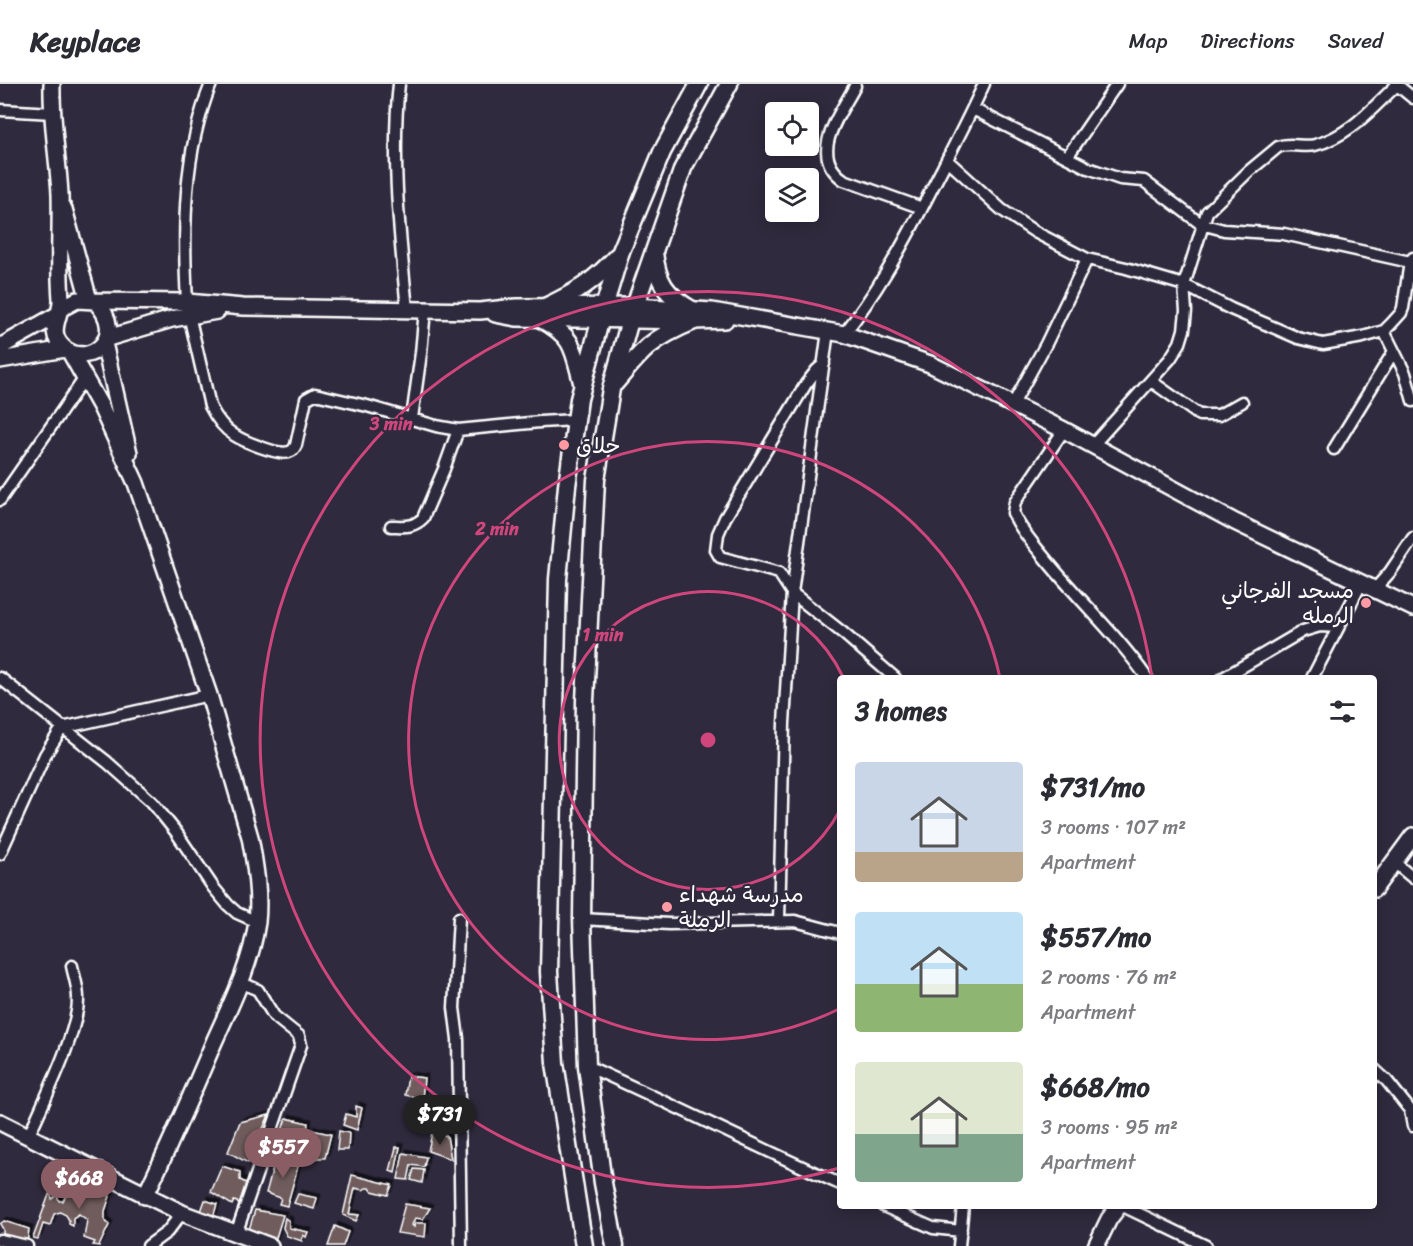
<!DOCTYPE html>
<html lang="en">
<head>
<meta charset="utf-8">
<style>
	body { margin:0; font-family:Sriracha,"Playpen Sans Arabic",sans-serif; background:#f7f7f7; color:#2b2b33; height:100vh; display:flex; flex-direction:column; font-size:22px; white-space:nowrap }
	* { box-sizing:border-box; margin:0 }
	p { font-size:20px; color:#7c7c81 }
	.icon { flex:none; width:33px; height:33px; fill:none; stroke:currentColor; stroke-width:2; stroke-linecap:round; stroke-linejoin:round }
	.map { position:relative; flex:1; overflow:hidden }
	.details { position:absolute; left:837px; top:591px; width:540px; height:534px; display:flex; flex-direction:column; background:#fff; border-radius:6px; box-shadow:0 3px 15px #0003 }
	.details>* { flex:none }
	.controls { position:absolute; left:765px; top:18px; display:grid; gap:12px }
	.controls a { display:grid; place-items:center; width:54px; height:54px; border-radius:6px; background:#fff; box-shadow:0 3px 15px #0003; font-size:30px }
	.price { position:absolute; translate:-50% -51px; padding:0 14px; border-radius:21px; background:#8a5d65; color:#fff; font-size:20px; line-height:39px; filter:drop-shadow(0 2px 3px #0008) }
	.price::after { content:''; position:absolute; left:50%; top:36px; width:18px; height:14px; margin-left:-9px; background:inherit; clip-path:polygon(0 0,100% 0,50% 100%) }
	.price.active { background:#222; color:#fff }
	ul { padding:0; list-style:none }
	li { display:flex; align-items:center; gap:18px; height:150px; padding:0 18px }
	li span { display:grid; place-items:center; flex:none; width:168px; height:120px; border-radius:6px; color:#555 }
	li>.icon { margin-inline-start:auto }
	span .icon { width:72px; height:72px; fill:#fffc; stroke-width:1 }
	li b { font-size:26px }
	h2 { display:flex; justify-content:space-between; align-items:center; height:72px; padding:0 18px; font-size:26px }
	header { display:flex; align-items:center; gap:36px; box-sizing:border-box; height:84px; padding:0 30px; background:#fff; border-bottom:2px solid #e1e1e2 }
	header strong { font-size:28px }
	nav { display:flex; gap:33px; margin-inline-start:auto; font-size:21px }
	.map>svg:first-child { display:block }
	.building { fill:#6f5c5c; stroke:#fff; stroke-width:1.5; filter:url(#shadow) }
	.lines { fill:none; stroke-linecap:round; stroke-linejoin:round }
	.street-casing { stroke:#fff; stroke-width:15 }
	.secondary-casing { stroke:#fff; stroke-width:20 }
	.primary-casing { stroke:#fff; stroke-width:21 }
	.street { stroke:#2f2a3d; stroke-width:10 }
	.secondary { stroke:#2f2a3d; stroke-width:15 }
	.primary { stroke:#2f2a3d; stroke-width:16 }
	.ring { fill:none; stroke:#ce467c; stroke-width:3 }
	.poi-dot { fill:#ff9aa2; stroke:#2f2a3d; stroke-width:2 }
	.labels { text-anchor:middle; stroke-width:4.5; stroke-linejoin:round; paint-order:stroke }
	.poi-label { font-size:22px; fill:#fff; stroke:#2f2a3d; text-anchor:start }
	.centre { fill:#ce467c; stroke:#2f2a3d; stroke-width:3 }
	.ring-label { font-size:18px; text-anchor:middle; font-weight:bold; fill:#ce467c; stroke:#2f2a3d; stroke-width:4.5; stroke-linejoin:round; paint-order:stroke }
</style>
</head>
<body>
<header>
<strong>Keyplace</strong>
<nav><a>Map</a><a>Directions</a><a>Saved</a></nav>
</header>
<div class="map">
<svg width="1413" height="1162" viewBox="0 0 1413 1162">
	<defs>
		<filter id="shadow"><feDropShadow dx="3.5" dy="-3.5" stdDeviation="0" flood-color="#0009"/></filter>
	</defs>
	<rect width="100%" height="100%" fill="#2f2a3d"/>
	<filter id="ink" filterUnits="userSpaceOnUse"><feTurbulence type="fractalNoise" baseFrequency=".0167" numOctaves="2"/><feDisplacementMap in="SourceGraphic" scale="12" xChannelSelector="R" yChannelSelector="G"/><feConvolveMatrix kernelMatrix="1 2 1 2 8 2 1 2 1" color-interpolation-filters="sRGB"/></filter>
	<g filter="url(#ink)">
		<path class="building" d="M408 992 424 994 422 1015 405 1011Z
			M356 1022 362 1024 357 1046 343 1041 346 1030 356 1033Z
			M269 1031 248 1079 228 1068 240 1038Z
			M286 1034 308 1039 305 1062 300 1067 292 1066 290 1058 279 1056Z
			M436 1035 447 1036V1045L433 1044Z
			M311 1046 331 1050 325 1074H305L311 1064 318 1066 319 1055 311 1052Z
			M339 1047 349 1049 348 1066H337Z
			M432 1049 447 1052 451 1075 428 1067Z
			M396 1063H400L395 1089 390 1087Z
			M403 1069 426 1073 424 1083 411 1081 408 1096 398 1095Z
			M276 1073 300 1075 287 1122 279 1120 281 1114 266 1109Z
			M222 1082 240 1088V1096L246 1099 239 1121 237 1118 234 1117 232 1121 211 1108Z
			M414 1085 424 1086 422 1099 411 1096Z
			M352 1091 392 1101 388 1111 372 1107 370 1104H366L363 1106 355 1104 349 1130 359 1131 356 1137 343 1131Z
			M75 1094 110 1112 105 1127V1136L109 1141 99 1162 93 1161 95 1158 84 1154 87 1136 79 1130 73 1134V1142L69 1140V1136L66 1131 60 1128 54 1130 50 1142 43 1140 38 1155 33 1154 50 1108 52 1115 57 1111 59 1117H63Z
			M298 1110 317 1114 314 1125 294 1119Z
			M205 1116 217 1120 212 1137 199 1133Z
			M405 1120 430 1124 423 1135 415 1134 412 1141 414 1143 415 1139H426L425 1153 397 1149Z
			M255 1126 283 1131 274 1160 248 1149Z
			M285 1134 289 1137V1144L308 1148 306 1153 303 1151 302 1157 287 1152 283 1144Z
			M4 1137 29 1145 27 1159 3 1154V1145L0 1140Z
			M335 1142 348 1148 343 1162H328Z"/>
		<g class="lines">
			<defs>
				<path id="street" d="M399 0C391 75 400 151 407 226
					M1396 0 1413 14
					M855 2C840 31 807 71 844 96L922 124
					M973 25 1088 84 1120 95 1144 97 1201 140 1224 146 1284 150 1410 178
					M0 26 53 29
					M1067 73 1117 0
					M948 77 1002 126 1035 148 1087 175 1046 260 1012 322
					M1087 175 1126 184 1184 201 1231 225 1298 254 1323 260 1363 253 1384 247 1391 240 1401 229 1403 224 1410 178 1413 174
					M187 218C183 145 183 69 211 0
					M189 231 210 322C216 334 223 344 234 351 243 357 279 372 289 368 293 367 294 365 296 361L306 315 315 310 367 322 436 342 458 346 540 338 575 336
					M1384 247 1405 289 1413 317
					M844 250C876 209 898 170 922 124 943 83 965 42 984 0
					M824 280 817 286 806 300 725 434 718 450 716 466 720 473 779 489 792 509 843 549 895 594
					M1151 297 1199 331H1219L1242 318
					M412 334 421 269 425 226
					M1064 346 1015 418 1013 429C1021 447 1036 463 1048 478 1080 517 1118 552 1147 594
					M1093 361 1170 275 1180 259 1184 246 1186 227 1184 201 1207 128 1249 87 1278 63C1290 58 1303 64 1315 61 1350 52 1373 23 1398 0
					M1334 365 1394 267
					M0 416 84 295
					M391 442C404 442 413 444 423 434L444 385 458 346
					M1375 505 1390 488 1413 454
					M0 594 107 678 152 718 176 748 213 803 228 821 237 829 257 838
					M1223 594 1303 547 1320 542 1338 543
					M1312 594 1361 500
					M0 770 45 671 62 644 209 611
					M1395 779 1413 794
					M459 834 454 924 458 955 461 1162
					M582 835 669 840 795 837 840 849
					M779 836 784 639 792 509 828 247
					M587 982C672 1020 755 1062 840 1100
					M1374 985 1387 997 1410 1026 1413 1042
					M29 1051C43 1019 79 947 78 914 78 903 74 892 72 882
					M883 1122 933 1144 961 1147
					M1123 1122 1206 1162
					M236 1150 301 961 299 952 274 932 258 906 240 898
					M0 1156 27 1162
					M148 1162 167 1148 182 1129
					M959 1162 963 1122"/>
				<path id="secondary" d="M52 0C51 37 58 73 60 110 61 145 58 179 61 215 62 233 45 248 65 265 88 284 130 253 95 217L77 216 62 224
					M64 125 89 216
					M95 217 187 218 243 223 480 227 516 223 635 222 712 227 844 250 930 280 1064 346 1235 438 1413 524
					M495 230 516 234 694 237 725 236
					M108 254 172 235 217 227
					M104 259 129 369
					M0 263 57 231
					M70 268 101 323 136 399 209 611 250 753C255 780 260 810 257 838 251 881 231 920 214 958 192 1010 170 1061 145 1112
					M0 276 65 265
					M1374 805 1413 752
					M0 1038 182 1129 270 1162
					M1096 1162 1109 1135 1119 1122"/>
				<path id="primary" d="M654 168C657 198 666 211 692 226
					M545 223C575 209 595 197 617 172
					M541 235C574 253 573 264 582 298
					M615 299C643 265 652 254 694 237
					M584 1162 555 979 549 888 558 495 567 402 579 315 604 223 621 167 662 68 699 0
					M615 1162 603 1099 587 982 582 835 585 617 596 396 611 305 630 236 683 84 729 0"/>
			</defs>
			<use href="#street" class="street-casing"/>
			<use href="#secondary" class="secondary-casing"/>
			<use href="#primary" class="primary-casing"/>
			<use href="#street" class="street"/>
			<use href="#secondary" class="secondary"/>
			<use href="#primary" class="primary"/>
		</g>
	</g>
	<g class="ring">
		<path d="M840 726A149 149 0 1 1 843 593"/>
		<path d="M839 925A299 299 0 1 1 1000 594"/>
		<path d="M839 1084A448 448 0 1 1 1152 594"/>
	</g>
	<g class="poi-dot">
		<circle cx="564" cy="361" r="6"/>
		<circle cx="1366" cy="519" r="6"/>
		<circle cx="667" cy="823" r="6"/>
	</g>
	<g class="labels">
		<g class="poi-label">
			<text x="576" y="369">حلاق</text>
			<text x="1354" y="514" text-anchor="end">مسجد الفرجاني<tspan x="1354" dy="25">الرمله</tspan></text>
			<text x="679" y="818">مدرسة شهداء<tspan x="679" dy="25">الرملة</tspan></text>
		</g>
	</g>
	<circle cx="708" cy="656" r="9" class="centre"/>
	<g class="ring-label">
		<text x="391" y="346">3 min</text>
		<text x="497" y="451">2 min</text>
		<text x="603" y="557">1 min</text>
	</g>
</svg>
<div class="controls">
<a><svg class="icon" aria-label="locate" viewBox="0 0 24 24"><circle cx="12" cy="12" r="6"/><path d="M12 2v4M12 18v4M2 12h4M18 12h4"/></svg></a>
<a><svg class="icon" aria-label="layers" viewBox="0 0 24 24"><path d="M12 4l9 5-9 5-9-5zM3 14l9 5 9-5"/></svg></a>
</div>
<b class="price active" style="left:440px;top:1062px">$731</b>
<b class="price" style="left:283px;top:1095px">$557</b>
<b class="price" style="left:79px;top:1126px">$668</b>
<section class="details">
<h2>3 homes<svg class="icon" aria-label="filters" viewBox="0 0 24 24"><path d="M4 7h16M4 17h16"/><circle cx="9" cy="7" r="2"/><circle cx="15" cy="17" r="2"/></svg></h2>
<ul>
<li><span style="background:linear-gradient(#c9d6e8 75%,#b9a48a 0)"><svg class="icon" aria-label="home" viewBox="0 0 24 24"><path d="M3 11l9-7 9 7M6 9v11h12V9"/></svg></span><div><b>$731/mo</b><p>3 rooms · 107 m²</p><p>Apartment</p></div></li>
<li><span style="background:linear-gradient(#bfe0f5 60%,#8fb573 0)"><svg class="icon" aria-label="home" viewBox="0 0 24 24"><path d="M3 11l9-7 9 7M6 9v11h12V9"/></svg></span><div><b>$557/mo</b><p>2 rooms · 76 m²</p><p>Apartment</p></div></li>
<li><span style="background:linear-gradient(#dfe7d0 60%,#7fa58c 0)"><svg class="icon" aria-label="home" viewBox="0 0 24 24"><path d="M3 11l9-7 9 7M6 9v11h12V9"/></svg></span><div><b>$668/mo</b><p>3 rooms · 95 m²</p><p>Apartment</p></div></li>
</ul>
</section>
</div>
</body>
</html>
